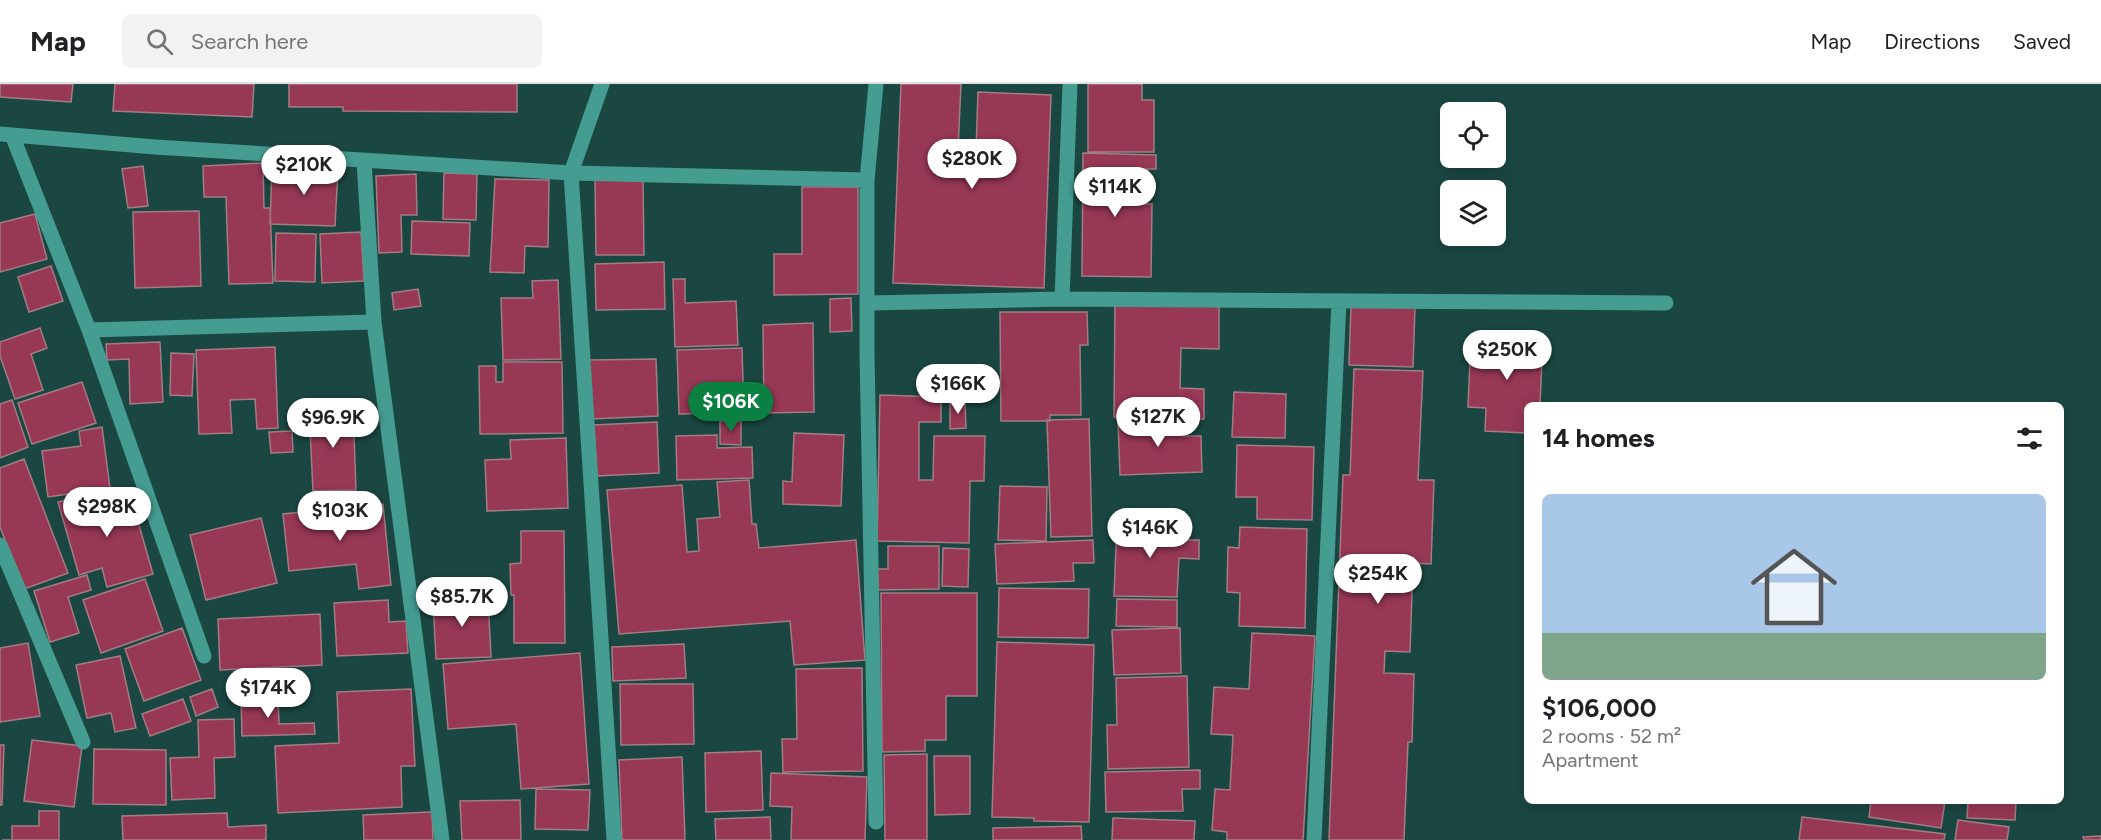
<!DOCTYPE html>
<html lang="en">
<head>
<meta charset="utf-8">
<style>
	body { margin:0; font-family:Figtree,sans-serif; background:#f2f2f2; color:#202124; height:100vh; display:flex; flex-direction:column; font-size:22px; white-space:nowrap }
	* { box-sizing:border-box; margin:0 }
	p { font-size:20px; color:#757577 }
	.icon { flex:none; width:33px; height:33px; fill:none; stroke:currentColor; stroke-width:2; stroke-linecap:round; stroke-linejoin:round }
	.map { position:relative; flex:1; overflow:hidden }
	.side { position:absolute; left:1524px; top:318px; width:540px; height:402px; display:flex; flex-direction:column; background:#fff; border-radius:9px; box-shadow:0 3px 15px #0003 }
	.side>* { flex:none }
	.fabs { position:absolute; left:1440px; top:18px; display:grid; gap:12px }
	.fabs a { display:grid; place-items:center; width:66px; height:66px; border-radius:9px; background:#fff; box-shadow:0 3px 15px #0003; font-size:30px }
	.price { position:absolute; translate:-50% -51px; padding:0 14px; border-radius:21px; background:#fff; color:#222; font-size:20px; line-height:39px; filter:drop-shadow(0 2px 3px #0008) }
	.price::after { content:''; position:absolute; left:50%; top:36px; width:18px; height:14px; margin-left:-9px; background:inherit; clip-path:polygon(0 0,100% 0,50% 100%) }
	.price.selected { background:#0b8043; color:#fff }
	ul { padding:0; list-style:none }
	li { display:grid; align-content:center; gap:12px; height:318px; padding:0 18px }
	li+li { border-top:2px solid #e0e0e0 }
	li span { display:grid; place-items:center; height:186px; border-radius:9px; color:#555 }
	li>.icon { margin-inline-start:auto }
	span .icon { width:108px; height:108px; fill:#fffc; stroke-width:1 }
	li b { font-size:26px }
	h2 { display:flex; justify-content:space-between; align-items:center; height:72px; padding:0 18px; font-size:26px }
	header { display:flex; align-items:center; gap:36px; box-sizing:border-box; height:84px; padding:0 30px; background:#fff; border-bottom:2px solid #e0e0e0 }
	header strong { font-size:28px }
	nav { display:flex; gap:33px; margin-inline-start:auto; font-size:21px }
	.search { width:420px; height:54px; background:#f2f2f2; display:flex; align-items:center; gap:15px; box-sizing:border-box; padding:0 21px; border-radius:9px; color:#757577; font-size:22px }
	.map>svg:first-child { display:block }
	.building { fill:#973855; stroke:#a37c84; stroke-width:1.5 }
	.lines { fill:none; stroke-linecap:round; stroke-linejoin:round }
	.minor { stroke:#459c91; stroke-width:15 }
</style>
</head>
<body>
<header>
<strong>Map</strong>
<div class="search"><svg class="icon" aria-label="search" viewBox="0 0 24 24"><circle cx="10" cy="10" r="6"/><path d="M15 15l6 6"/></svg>Search here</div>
<nav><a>Map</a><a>Directions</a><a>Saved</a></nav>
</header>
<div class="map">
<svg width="2101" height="756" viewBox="0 0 2101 756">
	<rect width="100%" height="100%" fill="#1b4742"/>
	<path class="building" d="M0 0H73L71 18 0 13Z
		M115 0H254L252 33 113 27Z
		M289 0H517V28L343 27V23H289Z
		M901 0H961L958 66 976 67 978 8 1051 11 1044 204 893 199Z
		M1088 0H1142V16H1154V68H1088Z
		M1083 69 1156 71V85H1129L1128 120H1152L1151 193 1082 192Z
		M263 79 264 124H270L273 199 229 200 226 113H204L203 82Z
		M143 82 148 122 128 124 122 85Z
		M272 83 338 85 335 142 270 140Z
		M444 89 477 90 476 136 443 135Z
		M416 90 417 131H401L402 168 379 169 376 92Z
		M495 95 549 96 548 163 525 162 524 189 490 188Z
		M643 95 644 171H596L595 96Z
		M802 103H858V210L774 211V170H802Z
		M199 127 201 202 135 204 133 128Z
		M35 130 47 175 0 188V139Z
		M412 137 470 139 469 172 411 170Z
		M361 148 364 197 322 199 320 150Z
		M276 149 316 150 315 198 275 197Z
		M664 178 665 225 596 226 595 180Z
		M51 182 63 217 29 228 18 193Z
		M673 195H685V219L736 217 738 261 675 263Z
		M558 196 561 275 503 276 501 214H533L532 197Z
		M418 205 421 222 394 226 392 209Z
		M851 214 852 247 830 248V215Z
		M1115 219 1219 220V265L1181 264 1180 304 1204 305V335L1114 333Z
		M1351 221 1415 223 1413 283 1349 281Z
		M1000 228H1087L1088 261H1080L1081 331H1050V337H1001Z
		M813 239 814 328 764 329 763 241Z
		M40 244 47 264 31 270 43 306 15 315 0 272V258Z
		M1484 251 1543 254 1540 321H1527V349L1485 347 1486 324 1468 323 1470 276 1482 277Z
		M160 258 163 318 130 320 129 275 107 276 106 260Z
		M275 263 278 344 257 345 255 315 230 316 232 349 199 350 196 266Z
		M742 264 744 328 679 330 677 266Z
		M171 269 194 270 192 312 170 311Z
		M656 275 658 332 591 335 589 276Z
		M503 278H562L563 349 480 350 479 282H496V298H503Z
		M1354 285 1423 287 1418 396H1434L1431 480 1413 479 1410 568 1385 567 1384 589 1414 590 1412 658H1408L1404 756H1329L1343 391H1350Z
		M82 298 96 339 32 360 18 319Z
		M1234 308 1286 310 1285 354 1232 353Z
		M880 311 941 313V338H919V396H933L934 352H985L984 397H970L969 459 877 457Z
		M12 316 28 363 0 374V320Z
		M965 317 966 344 950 345V318Z
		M353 324 356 406 313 407 309 325Z
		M1089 335 1092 452 1051 453 1047 336Z
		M1184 335V352H1201L1202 388 1120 391 1118 337Z
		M720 337H741V361L720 360Z
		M657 338 659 389 597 392 594 341Z
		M102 343 110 404 48 413 42 367 81 362 79 347Z
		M292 347 293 368 271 369 269 348Z
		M794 349 844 351 841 422 783 420V397L792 398Z
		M717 351V364L752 363 753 394 677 396 676 352Z
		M566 354 568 424 487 427 485 376 511 375 510 356Z
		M1237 361 1314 363 1312 436 1257 435V413H1236Z
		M24 375 68 489 24 505 0 443V384Z
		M749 396 752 440H756L759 464 856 456 865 576 794 581 790 537 619 550 607 406 682 401 687 468 699 467 697 435 720 433 717 398Z
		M1000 402 1047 403 1046 457 998 456Z
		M129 406 153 490 107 503 102 484 79 491 58 418 78 413 80 420Z
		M383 420 391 501 359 505 356 480 289 487 283 430Z
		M261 434 277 499 206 516 190 451Z
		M1117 437 1176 439V456H1199V475L1179 474 1177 513 1114 512Z
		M1240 443 1307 445 1305 544 1239 542 1240 509 1227 508 1228 463 1239 464Z
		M521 447H564L565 559H514V511H511L510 480 521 479Z
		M1093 456 1094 479H1073L1074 497 997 500 995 460Z
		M888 462H939V505L878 506 877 485H888Z
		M943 464 969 465 968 503 942 502Z
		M87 491 91 506 68 513 79 549 50 558 34 507Z
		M145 495 163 547 101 569 83 516Z
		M999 504 1089 505 1088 554 998 553Z
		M881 509H977V612H946V656H925V667L882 668Z
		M488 513 491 573 436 575 433 516Z
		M1117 515 1177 516V543L1116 542Z
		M388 516 389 538 406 537 408 569 337 572 334 519Z
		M320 530 322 581 220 586 218 535Z
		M182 544 201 596 144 617 125 565Z
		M1180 544 1181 589 1114 591 1112 546Z
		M1252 549 1315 552 1303 756H1227V748L1212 746 1215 705 1230 706 1233 651 1211 650 1214 603 1249 605Z
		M997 558 1094 561 1089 738 1034 737V734L992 733Z
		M28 559 40 632 0 638V564Z
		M684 560 686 594 613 597 612 563Z
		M580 569 589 700 521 705 516 640 448 645 443 580Z
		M120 572 136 644 115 648 111 629 87 634 76 581Z
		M862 584 863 687 783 688 782 655H797L796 585Z
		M1187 592 1189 683 1108 685 1107 641H1117L1116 594Z
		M620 600H693L694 660 621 661Z
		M212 605 218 623 196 632 190 613Z
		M411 605 415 682H401L402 723 278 729 275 662 339 659 337 608Z
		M278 612 279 640 314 639 315 650 242 652 241 613Z
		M183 615 191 637 150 652 142 630Z
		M234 635 235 673 214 674 215 714 172 716 170 674 199 673 198 636Z
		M32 656 82 662 74 723 24 717Z
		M0 661H4L2 721H0Z
		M94 665 166 666V721L93 720Z
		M761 667 763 726 706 728 705 669Z
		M927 670V756H885L884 671Z
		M934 672H970V730L935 731Z
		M682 673 685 756H622L619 676Z
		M1200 686V705H1182L1183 727 1106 728 1105 688Z
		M771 689 867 693 865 756H791L792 723 770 722Z
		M536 705 590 706 588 746 535 745Z
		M520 716 521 756H462L460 717Z
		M1871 717H1945L1941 744 1869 733Z
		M1968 717H2016L2015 736 1967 734Z
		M39 727H59V756H2H12V742H39Z
		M432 728 433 756H364L363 731Z
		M227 729 228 743 266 741V756H123L122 732Z
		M770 733 771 756H716L715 735Z
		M1802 733 1945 750 1944 756H1799Z
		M1113 734 1195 737 1194 756H1112Z
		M1958 736 2009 743 2007 756H1955Z
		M1081 742 1082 756H993V744Z
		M2101 752V756H2084L2083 753Z"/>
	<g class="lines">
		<path class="minor" d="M602 0 571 89 614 756
			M0 50 155 63 571 89 867 96
			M12 51 89 246 204 572
			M364 77 374 238 442 756
			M1062 215 1070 0
			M868 219 1062 215 1666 219
			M89 246 374 238
			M0 461 83 658
			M876 738 867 269V96L876 0
			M1314 756 1339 217"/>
	</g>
</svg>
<div class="fabs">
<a><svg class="icon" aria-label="locate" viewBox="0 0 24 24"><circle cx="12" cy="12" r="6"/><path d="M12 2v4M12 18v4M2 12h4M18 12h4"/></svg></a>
<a><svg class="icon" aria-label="layers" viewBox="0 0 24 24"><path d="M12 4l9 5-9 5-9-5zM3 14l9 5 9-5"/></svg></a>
</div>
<b class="price" style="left:972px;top:106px">$280K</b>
<b class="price" style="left:304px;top:112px">$210K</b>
<b class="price" style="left:1115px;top:134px">$114K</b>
<b class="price" style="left:1507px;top:297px">$250K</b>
<b class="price" style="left:958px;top:331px">$166K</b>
<b class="price selected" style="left:731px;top:349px">$106K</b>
<b class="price" style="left:1158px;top:364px">$127K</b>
<b class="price" style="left:333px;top:365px">$96.9K</b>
<b class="price" style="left:107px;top:454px">$298K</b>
<b class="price" style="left:340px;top:458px">$103K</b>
<b class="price" style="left:1150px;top:475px">$146K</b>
<b class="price" style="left:1378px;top:521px">$254K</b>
<b class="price" style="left:462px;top:544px">$85.7K</b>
<b class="price" style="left:268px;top:635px">$174K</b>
<section class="side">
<h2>14 homes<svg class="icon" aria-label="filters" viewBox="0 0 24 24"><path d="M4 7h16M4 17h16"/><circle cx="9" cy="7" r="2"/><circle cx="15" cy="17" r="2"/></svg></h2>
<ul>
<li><span style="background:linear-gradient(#a9c7e8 75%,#7fa58c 0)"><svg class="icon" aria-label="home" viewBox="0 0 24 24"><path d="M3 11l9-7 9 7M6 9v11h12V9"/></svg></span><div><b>$106,000</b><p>2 rooms · 52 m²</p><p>Apartment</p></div></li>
</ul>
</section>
</div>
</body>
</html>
